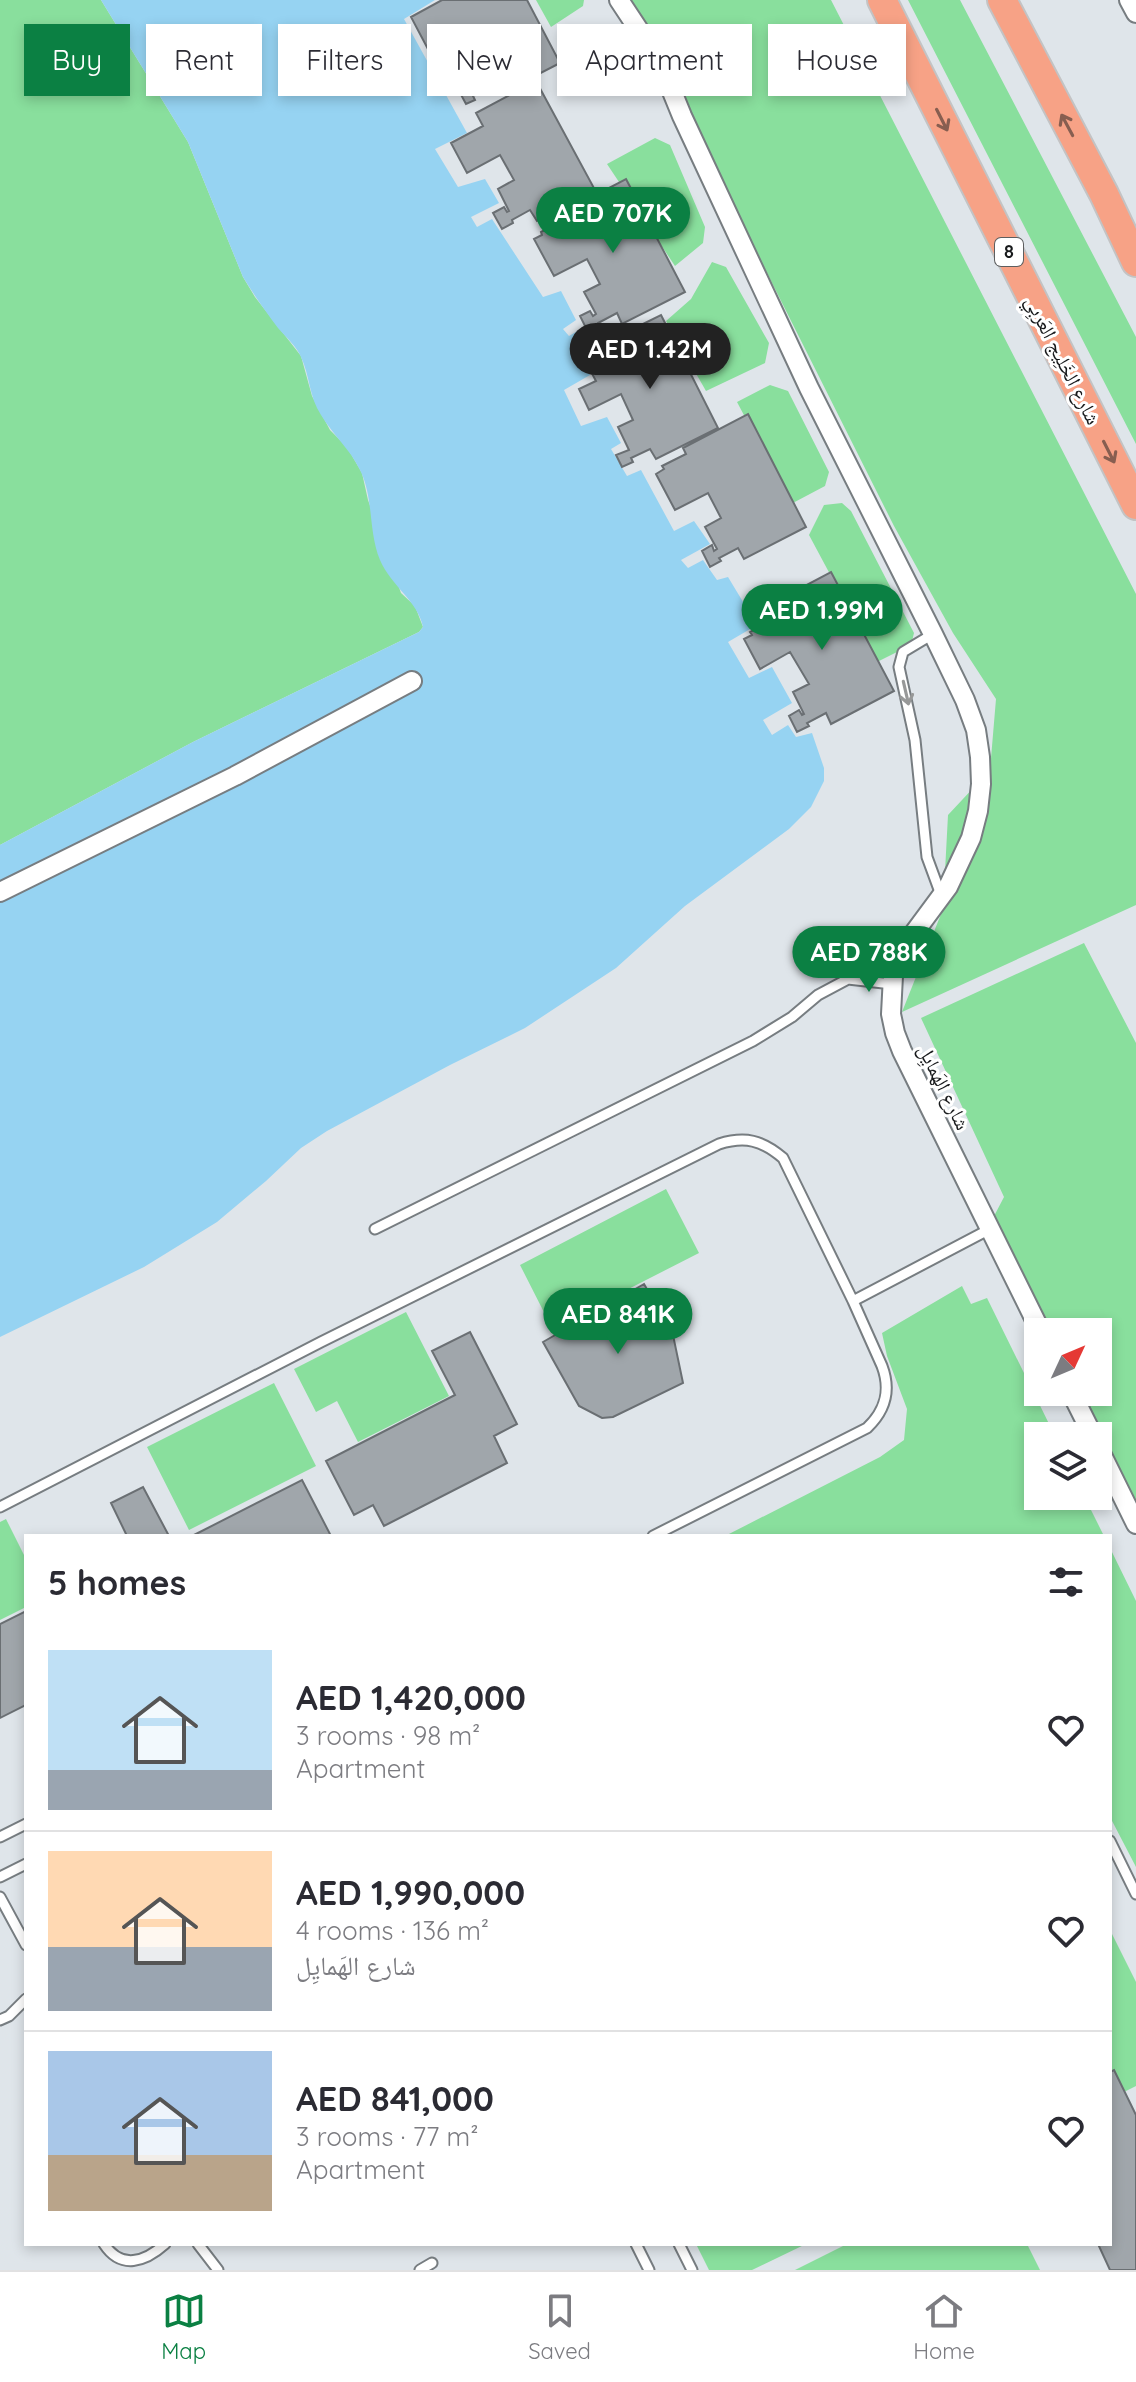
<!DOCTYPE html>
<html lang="en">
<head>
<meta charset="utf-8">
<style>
	body { margin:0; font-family:Quicksand,"Noto Naskh Arabic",sans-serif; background:#f7f7f7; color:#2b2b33; height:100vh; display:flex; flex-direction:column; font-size:30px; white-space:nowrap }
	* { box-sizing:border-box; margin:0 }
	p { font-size:26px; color:#7c7c81 }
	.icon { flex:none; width:44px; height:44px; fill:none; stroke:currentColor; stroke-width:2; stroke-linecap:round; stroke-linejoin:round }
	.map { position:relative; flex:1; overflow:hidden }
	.details { position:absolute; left:24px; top:1534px; width:1088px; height:712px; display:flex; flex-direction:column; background:#fff; border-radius:0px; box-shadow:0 4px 12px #0003 }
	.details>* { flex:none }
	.hud { position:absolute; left:24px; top:24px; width:1088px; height:72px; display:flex; gap:16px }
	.needle { width:52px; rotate:46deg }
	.tools { position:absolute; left:1024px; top:1318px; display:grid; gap:16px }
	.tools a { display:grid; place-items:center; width:88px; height:88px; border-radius:0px; background:#fff; box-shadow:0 4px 12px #0003; font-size:40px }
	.price { position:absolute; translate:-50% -68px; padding:0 18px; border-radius:28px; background:#0b8043; color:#fff; font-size:26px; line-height:52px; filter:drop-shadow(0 2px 4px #0008) }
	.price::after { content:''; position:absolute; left:50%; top:48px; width:24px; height:18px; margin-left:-12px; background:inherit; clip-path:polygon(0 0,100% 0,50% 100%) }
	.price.active { background:#222; color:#fff }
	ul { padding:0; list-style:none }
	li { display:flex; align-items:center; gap:24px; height:200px; padding:0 24px }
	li+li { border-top:2px solid #e1e1e2 }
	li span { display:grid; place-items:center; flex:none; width:224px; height:160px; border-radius:0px; color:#555 }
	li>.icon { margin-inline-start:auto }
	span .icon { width:96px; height:96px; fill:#fffc; stroke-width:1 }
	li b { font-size:34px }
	h2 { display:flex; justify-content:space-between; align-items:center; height:96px; padding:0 24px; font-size:34px }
	.tag { padding:0 28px; border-radius:0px; background:#fff; box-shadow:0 4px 12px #0003; font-size:28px; line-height:72px }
	.tag.active { background:#0b8043; color:#fff }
	.tab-bar { display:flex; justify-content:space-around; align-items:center; height:112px; border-top:2px solid #e1e1e2; background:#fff; font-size:22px; color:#7c7c81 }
	.tab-bar a { display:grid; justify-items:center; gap:4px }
	.tab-bar .active { color:#0b8043 }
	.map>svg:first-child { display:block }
	.green { fill:#89df9d }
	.water { fill:#96d3f2 }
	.building { fill:#a0a6ab; stroke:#6a6f73; stroke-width:2 }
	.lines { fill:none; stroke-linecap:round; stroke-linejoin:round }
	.service-casing { stroke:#777d81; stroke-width:13 }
	.minor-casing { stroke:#777d81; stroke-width:22 }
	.trunk-casing { stroke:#c3c3c4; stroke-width:32 }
	.service { stroke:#fff; stroke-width:9 }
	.minor { stroke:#fff; stroke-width:18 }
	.trunk { stroke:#f7a286; stroke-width:28 }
	.oneway { stroke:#875e50 }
	.oneway2 { stroke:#979898 }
	.labels { text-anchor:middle; stroke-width:6; stroke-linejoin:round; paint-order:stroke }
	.shield { fill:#fff; stroke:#5d5e5f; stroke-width:2 }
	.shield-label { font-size:18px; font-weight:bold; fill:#17191b }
	.street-label { font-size:20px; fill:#17191b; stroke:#fff }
</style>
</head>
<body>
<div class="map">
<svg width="1136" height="2270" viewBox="0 0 1136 2270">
	<rect width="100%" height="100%" fill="#dfe5ea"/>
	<path class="green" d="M0 0H101L188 142 243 277 255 297 301 356 312 396 330 430 347 447 362 473 368 500 401 593 415 606 423 627 419 632 193 742 0 845Z
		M536 0H584L583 6 551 27Z
		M628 0H831L1136 594V905L902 1012 943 909 948 815 990 770 996 699 953 633 894 526 766 271 654 35Z
		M908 0H960L1136 337V444Z
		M655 138 670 145 705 227 703 243 675 266 607 164Z
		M712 262 726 267 769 343 765 363 706 391 666 321 691 299Z
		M770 385 788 391 829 472 825 486 791 504 737 402Z
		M842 503 851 511 914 633 911 645 877 662 809 535 824 505Z
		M1084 943 1136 1043V1505L1079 1392H1098V1332H1048L992 1220 1004 1197 921 1018Z
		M666 1189 699 1253 552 1328 520 1265Z
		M962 1286 971 1304 987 1298 1055 1436H1038V1496H1084L1104 1536H725L880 1457 904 1440 907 1409 887 1356 882 1333Z
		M406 1312 449 1396 358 1442 337 1401 316 1412 294 1369Z
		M274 1383 316 1466 189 1530 147 1447Z
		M6 1519 26 1559V1607L0 1620V1522Z
		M1110 1548 1136 1601V1867L1110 1817Z
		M1110 1930 1136 1982V2086L1110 2099Z
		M696 2244H806L752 2270H709Z
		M847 2244H1027L1040 2270H795Z"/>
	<path class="water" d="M101 0H435L404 19 467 133 435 149 458 187 485 179 499 203 471 217 477 227 492 219 543 297 561 291 576 320 563 329 569 336 579 330 590 375 564 390 581 426 607 417 621 443 611 449 627 476 641 470 674 531 694 521 710 544 681 560 688 568 703 560 717 580 728 577 757 625 728 642 749 678 772 667 792 703 763 720 772 735 788 725 796 737 812 733 824 768V781L811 807 789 829 685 906 616 968 525 1028 450 1065 327 1131 301 1148 266 1181 217 1222 144 1267 0 1337V845L193 742 419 632 423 627C418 601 391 586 380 560 368 531 374 498 360 470 350 449 333 435 321 415 309 397 310 376 301 357 297 347 286 337 278 328 265 311 254 295 243 277L188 142Z"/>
	<path class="building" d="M442 0H527L560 63 500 94 495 85 473 96 475 100 466 104 459 91 467 87 469 92 475 89 466 72 478 67 463 37 430 53 411 17Z
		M536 81 595 190 537 221 530 210 512 220 513 223 502 229 493 213 504 207 507 212 509 211 498 189 514 180 500 155 467 173 451 143 483 126 476 113Z
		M626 179 685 292 622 324 617 313 598 323 599 326 588 332 580 316 590 311 593 316 596 314 584 292 600 284 587 259 554 276 534 239 542 235 541 232 564 220 561 213Z
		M661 315 718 428 656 459 650 449 631 458 633 462 622 467 616 455 629 450 618 427 633 420 621 394 589 410 579 389 596 381 589 368 601 362 594 348Z
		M748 414 806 527 744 559 738 548 719 558 721 561 710 567 702 551 712 545 714 551 717 549 705 527 721 518 708 493 675 510 656 474 664 469 662 466 686 454 683 448Z
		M831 572 894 691 831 724 826 713 807 723 809 726 797 732 789 716 799 710 802 715 804 714 793 692 809 684 790 652 760 669 744 639 752 635 750 632 774 619 767 606Z
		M644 1284 673 1335 683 1383 613 1417 602 1418 579 1406 543 1342Z
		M470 1332 517 1424 494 1436 507 1463 384 1526 373 1505 354 1515 326 1461 455 1395 432 1351Z
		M302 1480 331 1536H192Z
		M143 1487 169 1536H127L111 1503Z
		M26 1611V1705L0 1718V1624Z
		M1114 2070 1136 2115V2270H1110L1098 2244H1110V2072Z"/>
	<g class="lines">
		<defs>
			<path id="service" d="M933 634 903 652 899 667 915 740 927 857 941 895
				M375 1229 753 1041 792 1017 818 995 848 979 892 984
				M853 1301 990 1229
				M0 1507 321 1342 719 1144C745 1136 762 1140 783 1158L853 1301 882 1366C891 1390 886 1410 867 1428L653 1536
				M0 1837 26 1824
				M1110 1841 1136 1894
				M0 1877 26 1864
				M0 1897 26 1945
				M0 2020 9 2016 26 1999
				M104 2244C121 2270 145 2262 165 2244
				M198 2244 218 2270
				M636 2244 649 2270
				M679 2244 692 2270
				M420 2270 432 2263"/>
			<path id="minor" d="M619 0 660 62 682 116 809 388 933 634 965 700 976 730 980 757 981 784 978 811 971 838 948 887 908 941 893 976 891 1014 895 1033 902 1051 1041 1332
				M1129 0 1136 13
				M0 892 235 776 412 681
				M1071 1392 1093 1436
				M1098 1447 1136 1524"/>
			<path id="trunk" d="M882 0 1136 505
				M1002 0 1104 194 1136 262"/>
		</defs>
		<use href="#service" class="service-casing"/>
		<use href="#minor" class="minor-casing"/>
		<use href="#trunk" class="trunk-casing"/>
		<use href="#service" class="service"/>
		<use href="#minor" class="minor"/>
		<use href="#trunk" class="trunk"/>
	</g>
	<defs><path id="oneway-shaft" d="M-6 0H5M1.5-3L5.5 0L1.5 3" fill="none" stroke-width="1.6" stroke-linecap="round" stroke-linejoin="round" transform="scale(2)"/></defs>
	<g class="oneway">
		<use href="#oneway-shaft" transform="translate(942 120) rotate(63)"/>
		<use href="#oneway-shaft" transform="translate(1067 125) rotate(-118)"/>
		<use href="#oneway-shaft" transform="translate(1109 452) rotate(63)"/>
	</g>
	<use class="oneway2" href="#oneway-shaft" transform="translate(906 693) rotate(77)"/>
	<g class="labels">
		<rect class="shield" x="995" y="238" width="28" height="28" rx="6"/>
		<g class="shield-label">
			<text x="1009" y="258">8</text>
		</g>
		<g class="street-label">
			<text transform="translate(1063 360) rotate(63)" y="7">شارع الخَلِيج العَربِي</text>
			<text transform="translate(944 1087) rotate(64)" y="7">شارع الهَمايِل</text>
		</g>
	</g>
</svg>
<div class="tools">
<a><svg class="needle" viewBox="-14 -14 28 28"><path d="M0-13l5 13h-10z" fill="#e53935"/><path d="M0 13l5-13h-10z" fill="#7c7c81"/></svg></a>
<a><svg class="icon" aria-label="layers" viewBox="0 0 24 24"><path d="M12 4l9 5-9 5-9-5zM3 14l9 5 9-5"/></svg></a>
</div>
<b class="price" style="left:613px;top:255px">AED 707K</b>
<b class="price active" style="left:650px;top:391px">AED 1.42M</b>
<b class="price" style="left:822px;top:652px">AED 1.99M</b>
<b class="price" style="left:869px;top:994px">AED 788K</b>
<b class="price" style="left:618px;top:1356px">AED 841K</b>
<div class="hud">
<a class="tag active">Buy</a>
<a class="tag">Rent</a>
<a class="tag">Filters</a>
<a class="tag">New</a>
<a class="tag">Apartment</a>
<a class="tag">House</a>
</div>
<section class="details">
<h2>5 homes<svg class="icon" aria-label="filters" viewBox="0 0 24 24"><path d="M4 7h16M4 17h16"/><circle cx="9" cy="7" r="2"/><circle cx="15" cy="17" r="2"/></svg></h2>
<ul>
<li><span style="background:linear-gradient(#bfe0f5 75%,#9aa5b1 0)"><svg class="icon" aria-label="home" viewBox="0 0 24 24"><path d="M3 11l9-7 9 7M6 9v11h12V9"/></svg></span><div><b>AED 1,420,000</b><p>3 rooms · 98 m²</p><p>Apartment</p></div><svg class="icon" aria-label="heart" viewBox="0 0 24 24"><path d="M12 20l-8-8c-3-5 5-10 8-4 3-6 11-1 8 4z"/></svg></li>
<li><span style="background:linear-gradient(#ffd9b3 60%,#9aa5b1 0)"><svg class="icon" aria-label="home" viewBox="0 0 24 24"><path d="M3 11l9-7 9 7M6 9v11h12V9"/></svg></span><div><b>AED 1,990,000</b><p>4 rooms · 136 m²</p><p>شارع الهَمايِل</p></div><svg class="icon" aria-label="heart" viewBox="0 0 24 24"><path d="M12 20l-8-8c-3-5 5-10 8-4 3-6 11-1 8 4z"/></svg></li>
<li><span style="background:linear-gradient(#a9c7e8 65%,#b9a48a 0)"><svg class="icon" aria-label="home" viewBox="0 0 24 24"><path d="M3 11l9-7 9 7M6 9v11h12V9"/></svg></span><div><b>AED 841,000</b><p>3 rooms · 77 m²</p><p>Apartment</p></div><svg class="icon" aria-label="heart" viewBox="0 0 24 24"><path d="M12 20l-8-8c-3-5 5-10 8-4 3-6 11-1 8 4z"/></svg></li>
</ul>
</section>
</div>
<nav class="tab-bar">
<a class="active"><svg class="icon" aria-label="map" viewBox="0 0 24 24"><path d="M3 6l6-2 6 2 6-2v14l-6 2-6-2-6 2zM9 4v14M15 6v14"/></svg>Map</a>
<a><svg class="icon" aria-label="saved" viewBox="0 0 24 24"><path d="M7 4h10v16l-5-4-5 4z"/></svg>Saved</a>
<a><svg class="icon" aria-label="home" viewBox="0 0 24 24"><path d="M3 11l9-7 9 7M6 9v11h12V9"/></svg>Home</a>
</nav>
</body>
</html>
